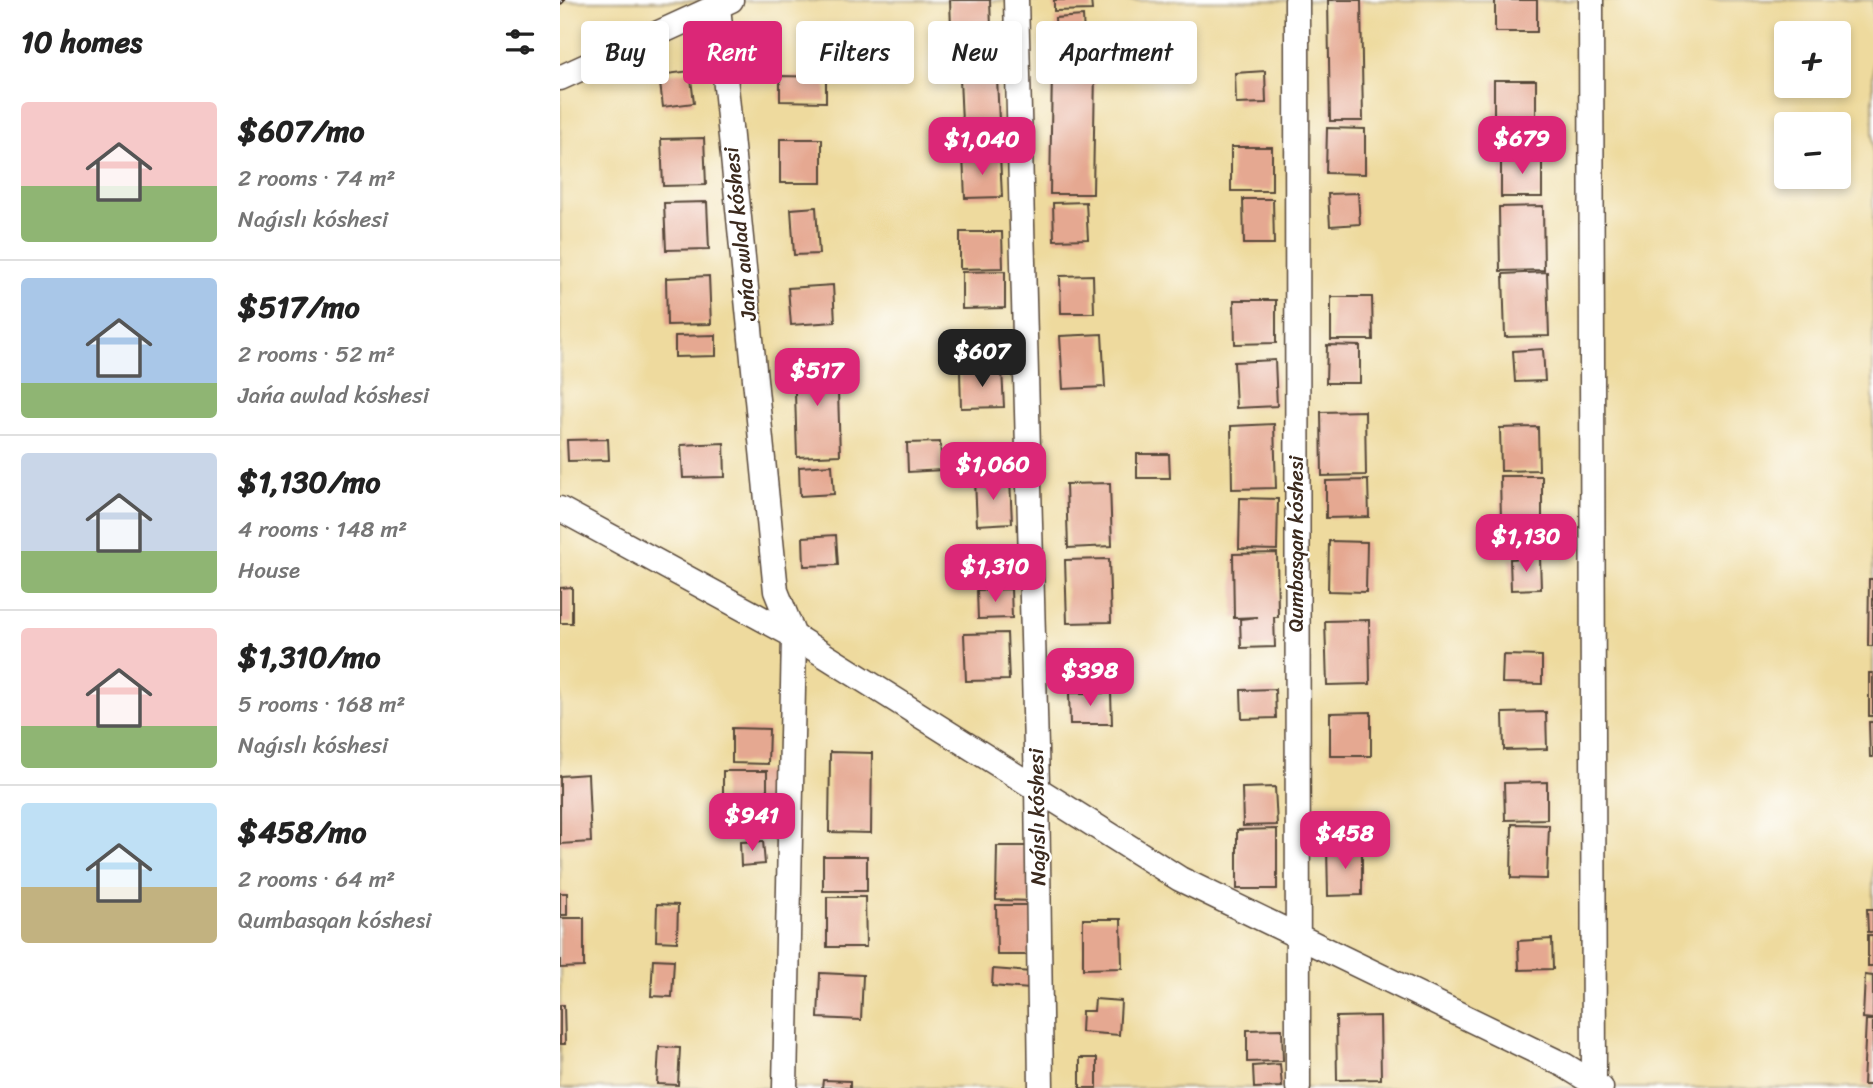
<!DOCTYPE html>
<html lang="en">
<head>
<meta charset="utf-8">
<style>
	body { margin:0; font-family:Sriracha,sans-serif; background:#f2f2f2; color:#222; height:100vh; display:flex; flex-direction:column; font-size:26px; white-space:nowrap }
	* { box-sizing:border-box; margin:0 }
	p { font-size:23px; color:#767676 }
	.icon { flex:none; width:38px; height:38px; fill:none; stroke:currentColor; stroke-width:2; stroke-linecap:round; stroke-linejoin:round }
	.map { position:relative; flex:1; overflow:hidden }
	.sheet { display:flex; flex-direction:column; background:#fff; width:560px }
	.sheet>* { flex:none }
	.banner { position:absolute; left:21px; top:21px; width:665px; height:63px; display:flex; gap:14px }
	.fabs { position:absolute; left:1214px; top:21px; display:grid; gap:14px }
	.fabs a { display:grid; place-items:center; width:77px; height:77px; border-radius:7px; background:#fff; box-shadow:0 4px 10px #0003; font-size:35px }
	.price { position:absolute; translate:-50% -60px; padding:0 16px; border-radius:14px; background:#db2777; color:#fff; font-size:23px; line-height:46px; filter:drop-shadow(0 2px 4px #0008) }
	.price::after { content:''; position:absolute; left:50%; top:42px; width:21px; height:16px; margin-left:-10px; background:inherit; clip-path:polygon(0 0,100% 0,50% 100%) }
	.price.current { background:#222; color:#fff }
	ul { padding:0; list-style:none }
	li { display:flex; align-items:center; gap:21px; height:175px; padding:0 21px }
	li+li { border-top:2px solid #e0e0e0 }
	li span { display:grid; place-items:center; flex:none; width:196px; height:140px; border-radius:7px; color:#555 }
	li>.icon { margin-inline-start:auto }
	span .icon { width:84px; height:84px; fill:#fffc; stroke-width:1 }
	li b { font-size:30px }
	h2 { display:flex; justify-content:space-between; align-items:center; height:84px; padding:0 21px; font-size:30px }
	.tag { padding:0 24px; border-radius:7px; background:#fff; box-shadow:0 4px 10px #0003; font-size:24px; line-height:63px }
	.tag.current { background:#db2777; color:#fff }
	main { display:flex; flex:1; min-height:0 }
	.map>svg:first-child { display:block }
	.sand { fill:#eeda9e; stroke:#94825e; stroke-width:2; fill-rule:evenodd }
	.building { fill:#e5a891 }
	.lines { fill:none; stroke-linecap:round; stroke-linejoin:round }
	.minor-casing { stroke:#564639; stroke-width:27 }
	.minor { stroke:#fff; stroke-width:24 }
	.rail-casing { stroke:#3b2a1e; stroke-width:8 }
	.rail { stroke:#fff; stroke-width:5; stroke-dasharray:16; stroke-linecap:butt }
	.labels { text-anchor:middle; stroke-width:5; stroke-linejoin:round; paint-order:stroke }
	.street-label { font-size:21px; fill:#3b2a1e; stroke:#fff }
</style>
</head>
<body>
<main>
<section class="sheet">
<h2>10 homes<svg class="icon" aria-label="filters" viewBox="0 0 24 24"><path d="M4 7h16M4 17h16"/><circle cx="9" cy="7" r="2"/><circle cx="15" cy="17" r="2"/></svg></h2>
<ul>
<li><span style="background:linear-gradient(#f6c9c9 60%,#8fb573 0)"><svg class="icon" aria-label="home" viewBox="0 0 24 24"><path d="M3 11l9-7 9 7M6 9v11h12V9"/></svg></span><div><b>$607/mo</b><p>2 rooms · 74 m²</p><p>Naǵıslı kóshesi</p></div></li>
<li><span style="background:linear-gradient(#a9c7e8 75%,#8fb573 0)"><svg class="icon" aria-label="home" viewBox="0 0 24 24"><path d="M3 11l9-7 9 7M6 9v11h12V9"/></svg></span><div><b>$517/mo</b><p>2 rooms · 52 m²</p><p>Jańa awlad kóshesi</p></div></li>
<li><span style="background:linear-gradient(#c9d6e8 70%,#8fb573 0)"><svg class="icon" aria-label="home" viewBox="0 0 24 24"><path d="M3 11l9-7 9 7M6 9v11h12V9"/></svg></span><div><b>$1,130/mo</b><p>4 rooms · 148 m²</p><p>House</p></div></li>
<li><span style="background:linear-gradient(#f6c9c9 70%,#8fb573 0)"><svg class="icon" aria-label="home" viewBox="0 0 24 24"><path d="M3 11l9-7 9 7M6 9v11h12V9"/></svg></span><div><b>$1,310/mo</b><p>5 rooms · 168 m²</p><p>Naǵıslı kóshesi</p></div></li>
<li><span style="background:linear-gradient(#bfe0f5 60%,#c2b280 0)"><svg class="icon" aria-label="home" viewBox="0 0 24 24"><path d="M3 11l9-7 9 7M6 9v11h12V9"/></svg></span><div><b>$458/mo</b><p>2 rooms · 64 m²</p><p>Qumbasqan kóshesi</p></div></li>
</ul>
</section>
<div class="map">
<svg width="1313" height="1088" viewBox="0 0 1313 1088">
	<rect width="100%" height="100%" fill="#fff"/>
	<filter id="ink" filterUnits="userSpaceOnUse"><feTurbulence type="fractalNoise" baseFrequency=".0143" numOctaves="2"/><feDisplacementMap in="SourceGraphic" scale="14" xChannelSelector="R" yChannelSelector="G"/><feConvolveMatrix kernelMatrix="1 2 1 2 8 2 1 2 1" color-interpolation-filters="sRGB"/></filter>
	<filter id="wash" filterUnits="userSpaceOnUse"><feTurbulence type="fractalNoise" baseFrequency=".00686" numOctaves="4" result="noise"/><feDisplacementMap in="SourceGraphic" scale="28" xChannelSelector="R" yChannelSelector="G"/><feGaussianBlur stdDeviation="1.57" result="paint"/><feColorMatrix in="noise" values="0 0 0 0 0 0 0 0 0 0 0 0 0 0 0 0 0 1.4 0 .05"/><feComposite in="paint" operator="in"/></filter>
	<g filter="url(#wash)">
		<rect width="100%" height="100%" fill="#f1e8cf"/>
		<path class="sand" d="M1313 0V1088H0V1ZM1227 33H1279V86H1227ZM1227 124H1279V177H1227Z"/>
		<g id="blocks">
			<path class="building" d="M390 0H430L431 28H391Z
				M494 0H531L532 10 494 11Z
				M768 0H801L803 121H770Z
				M935 0H977V32H935Z
				M523 16 525 56 497 58 495 18Z
				M492 70H535L533 194H490Z
				M130 71 134 103 103 107 99 75Z
				M705 71 706 103 676 104 675 73Z
				M220 76 266 77V102L220 101Z
				M437 78 439 121 402 122 400 79Z
				M934 80H976V124H934Z
				M767 128 805 129V174L766 173Z
				M144 138 146 185 103 186 101 139Z
				M220 139H262V183H220Z
				M671 147H712V191H671Z
				M941 154H982V197H941Z
				M440 155 442 197 405 198 403 156Z
				M798 193 800 224 770 226 768 194Z
				M683 199H713L714 244H684Z
				M147 202 149 249 106 250 104 203Z
				M526 202 528 239 494 240 493 203Z
				M983 206 984 270 940 271 939 207Z
				M256 207 259 254 234 255 231 209Z
				M400 232H442L443 268 400 269Z
				M445 271V308L402 309V272Z
				M987 272 989 336 945 337 943 274Z
				M533 275 534 313H501L500 276Z
				M149 276 151 324 107 325 106 278Z
				M273 285 275 322 231 325 228 288Z
				M771 297H812L813 340H771Z
				M674 300H716V343L675 344Z
				M542 334 545 387 503 389 500 336Z
				M156 335V356L115 357V336Z
				M767 345 800 346V383H766Z
				M983 349 985 381 955 382 953 351Z
				M277 360 280 455 237 457 234 361Z
				M715 360 717 406 676 408 674 362Z
				M442 370 444 407 401 408 400 371Z
				M805 411 806 475 762 476 761 412Z
				M714 424 716 488 672 489 671 426Z
				M978 427 979 470 941 471 940 428Z
				M48 439 49 460 8 461 7 440Z
				M380 442 382 470 348 472 347 443Z
				M164 443 165 477 123 478 121 445Z
				M577 454H609L610 478H577Z
				M272 465 274 494 240 496 239 467Z
				M940 476H982V519L941 520Z
				M450 479 452 523 417 525 415 480Z
				M808 480 809 517 766 518V481Z
				M550 483 552 546 508 548 506 484Z
				M680 498 718 499 717 550 679 549Z
				M276 535 278 565 244 566 243 537Z
				M769 541 807 542 806 592 768 591Z
				M717 553 718 617H714L715 647 681 648 680 619 698 617 674 618 673 554Z
				M980 557 981 589 951 590 950 559Z
				M549 559 551 622 507 623 505 560Z
				M1309 579H1313V646H1308Z
				M12 587V623H0V588Z
				M451 589 452 618 418 619 417 590Z
				M809 620 810 684 767 685 765 621Z
				M447 633 449 680 406 681 404 634Z
				M943 655 982 656V684L942 683Z
				M548 656 549 685 515 686 514 657Z
				M1309 673H1313V716H1309Z
				M715 689 716 718 682 719 681 690Z
				M509 693H551L552 724H510Z
				M811 712V756H770V713Z
				M986 712 987 749 944 750 943 713Z
				M1309 722H1313V757H1310Z
				M172 728 209 729 208 764 172 763Z
				M270 752 312 753 311 833 269 832Z
				M163 771H207V806L163 805Z
				M28 774 31 842 0 844V776Z
				M987 782V819L945 820 944 783Z
				M715 787 717 825 683 826 682 788Z
				M952 824 989 825 987 879 951 878Z
				M717 829V889H677V830Z
				M203 841 205 864 181 866 180 842Z
				M437 846H475L474 901 436 900Z
				M802 846V895L768 896 767 847Z
				M263 856H307V891H263Z
				M0 893H7V915H0Z
				M267 897H305L306 947H267Z
				M97 904 118 905 117 942 96 941Z
				M436 905H475V955H437Z
				M1307 909H1313V932H1308Z
				M0 918H24V967L0 968Z
				M523 919H561L562 968 523 969Z
				M1308 935H1313V966H1308Z
				M992 939 993 969 959 970 958 941Z
				M93 959 114 960 112 997 91 996Z
				M433 969 471 972 470 989 432 986Z
				M260 973 303 975 301 1020 258 1018Z
				M1305 975 1313 976V1019L1303 1018Z
				M535 999 561 1001 559 1035 521 1032 522 1011H534Z
				M0 1005H4L5 1044H0Z
				M820 1016 821 1079 777 1080 776 1017Z
				M1306 1020H1313V1085H1303Z
				M722 1029 723 1061 687 1062V1030Z
				M99 1047 120 1048 118 1085 97 1084Z
				M520 1058H537V1088H520Z
				M720 1064 722 1087 694 1088 693 1066Z
				M263 1080 290 1081V1088H262Z"/>
		</g>
	</g>
	<g filter="url(#ink)">
		<use href="#blocks" fill-opacity="0" stroke="#564639" stroke-width="2"/>
		<g class="lines">
			<defs>
				<path id="minor" d="M456 0 477 786 481 1088
					M737 0 738 1088
					M1031 0 1034 1088
					M158 6 216 591 234 636 225 1088
					M0 78 171 0
					M0 509 234 636 620 879 1004 1065 1041 1088"/>
			</defs>
			<use href="#minor" class="minor-casing"/>
			<use href="#minor" class="minor"/>
			<defs>
				<path id="rail" d="M0 1 1 0"/>
			</defs>
			<use href="#rail" class="rail-casing"/>
			<use href="#rail" class="rail"/>
		</g>
	</g>
	<g class="labels">
		<g class="street-label">
			<text transform="translate(180 234) rotate(-96)" y="7">Jańa awlad kóshesi</text>
			<text transform="translate(736 544) rotate(-90)" y="7">Qumbasqan kóshesi</text>
			<text transform="translate(477 817) rotate(-91)" y="7">Naǵıslı kóshesi</text>
		</g>
	</g>
</svg>
<div class="fabs">
<a>+</a>
<a>−</a>
</div>
<b class="price" style="left:962px;top:176px">$679</b>
<b class="price" style="left:422px;top:177px">$1,040</b>
<b class="price current" style="left:422px;top:389px">$607</b>
<b class="price" style="left:257px;top:408px">$517</b>
<b class="price" style="left:433px;top:502px">$1,060</b>
<b class="price" style="left:966px;top:574px">$1,130</b>
<b class="price" style="left:435px;top:604px">$1,310</b>
<b class="price" style="left:530px;top:708px">$398</b>
<b class="price" style="left:192px;top:853px">$941</b>
<b class="price" style="left:785px;top:871px">$458</b>
<div class="banner">
<a class="tag">Buy</a>
<a class="tag current">Rent</a>
<a class="tag">Filters</a>
<a class="tag">New</a>
<a class="tag">Apartment</a>
</div>
</div>
</main>
</body>
</html>
